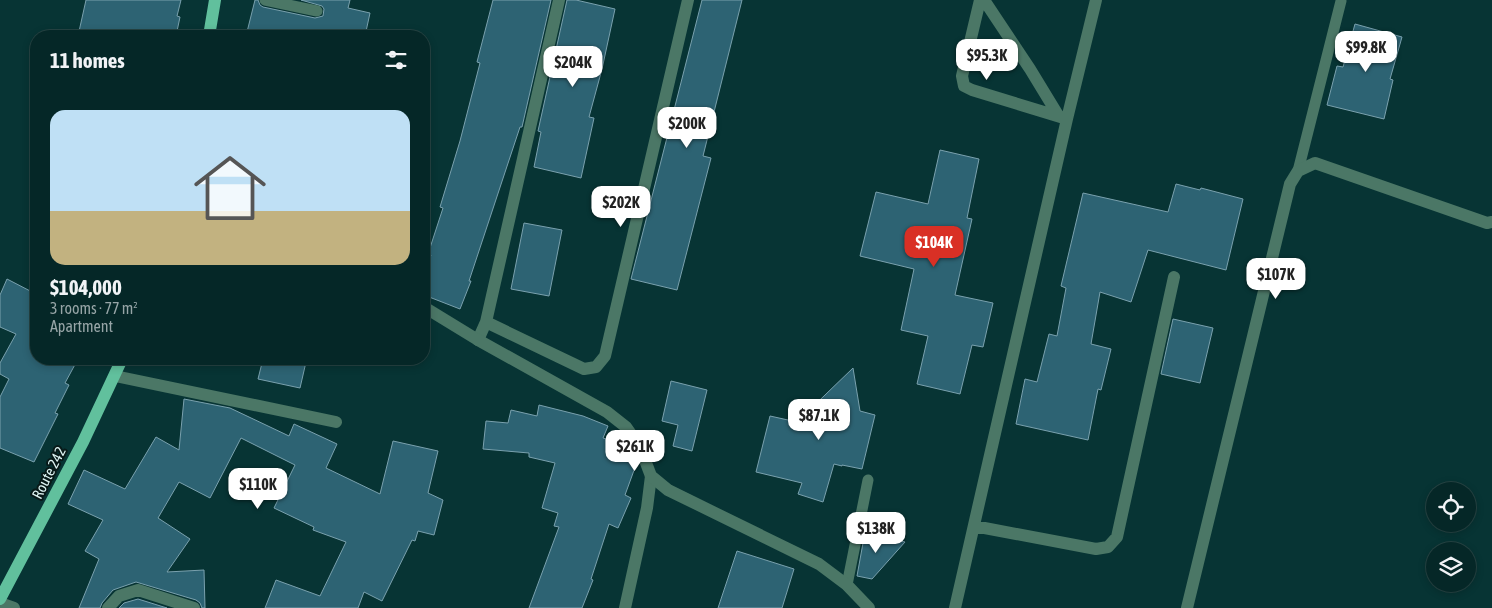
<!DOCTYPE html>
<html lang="en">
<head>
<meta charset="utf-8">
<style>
	body { margin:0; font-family:"Asap Condensed",sans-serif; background:#133333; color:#f1f3f6; height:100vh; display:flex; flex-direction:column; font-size:19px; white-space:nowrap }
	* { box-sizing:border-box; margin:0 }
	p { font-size:16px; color:#97a5a7 }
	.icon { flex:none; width:28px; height:28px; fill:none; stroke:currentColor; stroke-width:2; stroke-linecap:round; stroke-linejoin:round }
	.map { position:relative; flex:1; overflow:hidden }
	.drawer { position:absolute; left:30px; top:30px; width:400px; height:335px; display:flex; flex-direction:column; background:#052727; border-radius:20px; box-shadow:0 2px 8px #0003,0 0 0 1px #264444 }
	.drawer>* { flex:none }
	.tools { position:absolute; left:1426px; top:482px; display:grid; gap:10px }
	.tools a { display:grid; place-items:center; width:50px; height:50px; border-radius:50%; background:#052727; box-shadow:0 2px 8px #0003,0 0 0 1px #264444; font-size:25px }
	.price { position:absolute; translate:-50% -42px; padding:0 11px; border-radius:10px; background:#fff; color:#222; font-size:16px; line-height:32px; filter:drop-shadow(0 1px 2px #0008) }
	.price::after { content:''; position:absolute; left:50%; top:30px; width:15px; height:11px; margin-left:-8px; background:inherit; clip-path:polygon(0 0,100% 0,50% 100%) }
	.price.selected { background:#d93025; color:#fff }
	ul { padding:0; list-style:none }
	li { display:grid; align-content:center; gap:10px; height:265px; padding:0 20px }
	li+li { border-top:1px solid #264444 }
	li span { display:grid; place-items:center; height:155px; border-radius:15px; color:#555 }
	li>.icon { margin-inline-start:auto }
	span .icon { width:90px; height:90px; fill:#fffc; stroke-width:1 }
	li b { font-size:21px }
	h2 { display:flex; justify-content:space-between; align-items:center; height:60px; padding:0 20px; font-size:21px }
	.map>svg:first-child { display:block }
	.building { fill:#2d6373; stroke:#7aa1ae }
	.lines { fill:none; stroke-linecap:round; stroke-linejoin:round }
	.service { stroke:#4b7766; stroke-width:11 }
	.minor { stroke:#4b7766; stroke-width:12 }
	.tertiary { stroke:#4b7766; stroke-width:12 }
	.primary { stroke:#61c09d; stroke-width:12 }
	.labels { text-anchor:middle; stroke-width:4; stroke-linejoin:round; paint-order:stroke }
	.street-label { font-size:15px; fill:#dff5f4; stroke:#081918 }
</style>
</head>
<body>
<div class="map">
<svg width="1492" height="608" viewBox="0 0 1492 608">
	<rect width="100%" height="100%" fill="#073434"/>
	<path class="building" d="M86 0H181L177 16 180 17 176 36H78Z
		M255 0H258L260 5 263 7 315 18 323 16 324 9 322 6 301 0H350L348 8 370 13 365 36H246Z
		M493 0H551L522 127H520L469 281H471L460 309 424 295V272L431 255 428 254 443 208 440 207 460 141 480 63 477 62Z
		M567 0H576L615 9 602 69 589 117 594 118 581 178 534 167 541 132 538 131Z
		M702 0H742L703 156 711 158 677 290 631 279Z
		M1355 24 1402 37 1390 79 1393 80 1384 119 1327 105 1337 66 1343 67Z
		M940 150 979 159 967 218 972 219 955 295 993 303 983 347 972 345 960 394 917 384 928 336 901 330 914 269 860 256 876 192 928 204Z
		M1176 184 1200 190 1201 188 1243 199 1226 270 1148 250 1131 302 1100 292 1091 344 1111 349 1101 390 1098 389 1088 440 1016 424 1025 379 1037 382 1049 334 1057 336 1066 288 1061 286 1083 193 1168 212Z
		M524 223 562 230 549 296 511 289Z
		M7 279 36 294V359H78L65 383 69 385 55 413 58 414 34 462 0 448V397L9 379 0 374V363L16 334 0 327V295Z
		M1173 319 1213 328 1200 383 1161 374Z
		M263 359H292L306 362 300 388 258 379Z
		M853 368 860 411 875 415 862 469 842 465V466L834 464 823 502 798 494 802 483 756 472 770 416 797 422Z
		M671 381 707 390 692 451 673 446 678 425 662 421Z
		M184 399 230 408 289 436 294 424 337 444 326 468 380 494 393 441 438 451 428 493 443 500 434 535 418 531 415 541 412 540 382 601 364 592 358 608H265L276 580 320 596 346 542 313 530 314 527 274 508 295 465 241 438 210 498 179 482 158 518 190 539 167 572 204 570 205 608H202L200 603 196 600 136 582 113 590 102 603 100 608H79L99 559 85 551 103 520 68 504 84 470 125 489 156 437 179 450Z
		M539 405 583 416 608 426 603 438 618 443 615 451 636 460 637 462 625 495 631 498 618 528 609 524 591 579 593 580 582 608H529L559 527 554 526 558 513 542 508 555 463 529 457V453L483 449 486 421 508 423 511 410 537 416Z
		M865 532 905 542 872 579 857 576Z
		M737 551 794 569 782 608H718Z
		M138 599 167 608H119L124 603Z"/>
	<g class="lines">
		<path class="service" d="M265 0 317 11
			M1298 171 1341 1
			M847 585 868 480"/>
		<path class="minor" d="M980 0 962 76 964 86 972 90 1067 119
			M984 0 1030 69 1058 115
			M486 322 584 369 596 367 605 356 688 0
			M478 340 486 322 559 0
			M115 376 336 422
			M974 526 1096 549 1108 547 1117 537 1174 277
			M0 603 14 608
			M108 608 119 596 138 590 194 608
			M625 608 647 508 651 476
			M955 608 1067 119 1096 0
			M1187 608 1290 184 1298 171 1315 163 1487 223 1492 222"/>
		<path class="tertiary" d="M424 307 478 340 607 412 626 427 640 447 651 476 668 490 819 564 847 585 869 608"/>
		<path class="primary" d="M209 36 215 0
			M0 599 83 442 122 359"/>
	</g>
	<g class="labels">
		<g class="street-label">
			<text transform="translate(49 473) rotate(-63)" y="5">Route 242</text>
		</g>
	</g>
</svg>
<div class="tools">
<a><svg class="icon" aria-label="locate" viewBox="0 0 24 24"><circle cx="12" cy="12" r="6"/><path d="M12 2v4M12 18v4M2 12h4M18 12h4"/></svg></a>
<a><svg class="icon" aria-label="layers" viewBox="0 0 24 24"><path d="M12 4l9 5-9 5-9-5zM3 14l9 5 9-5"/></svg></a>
</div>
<b class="price" style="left:1366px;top:73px">$99.8K</b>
<b class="price" style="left:987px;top:81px">$95.3K</b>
<b class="price" style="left:573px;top:88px">$204K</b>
<b class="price" style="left:687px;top:149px">$200K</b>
<b class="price" style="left:621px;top:228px">$202K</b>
<b class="price selected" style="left:934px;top:268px">$104K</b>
<b class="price" style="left:1276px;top:300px">$107K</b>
<b class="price" style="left:819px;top:441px">$87.1K</b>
<b class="price" style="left:635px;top:472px">$261K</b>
<b class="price" style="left:258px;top:510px">$110K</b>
<b class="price" style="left:876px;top:554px">$138K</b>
<section class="drawer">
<h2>11 homes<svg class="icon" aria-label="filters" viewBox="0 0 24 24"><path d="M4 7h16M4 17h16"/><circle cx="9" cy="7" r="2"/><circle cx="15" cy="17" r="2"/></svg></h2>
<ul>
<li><span style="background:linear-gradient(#bfe0f5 65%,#c2b280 0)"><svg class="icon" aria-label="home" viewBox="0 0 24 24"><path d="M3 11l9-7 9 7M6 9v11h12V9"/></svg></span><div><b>$104,000</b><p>3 rooms · 77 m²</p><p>Apartment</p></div></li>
</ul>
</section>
</div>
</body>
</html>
